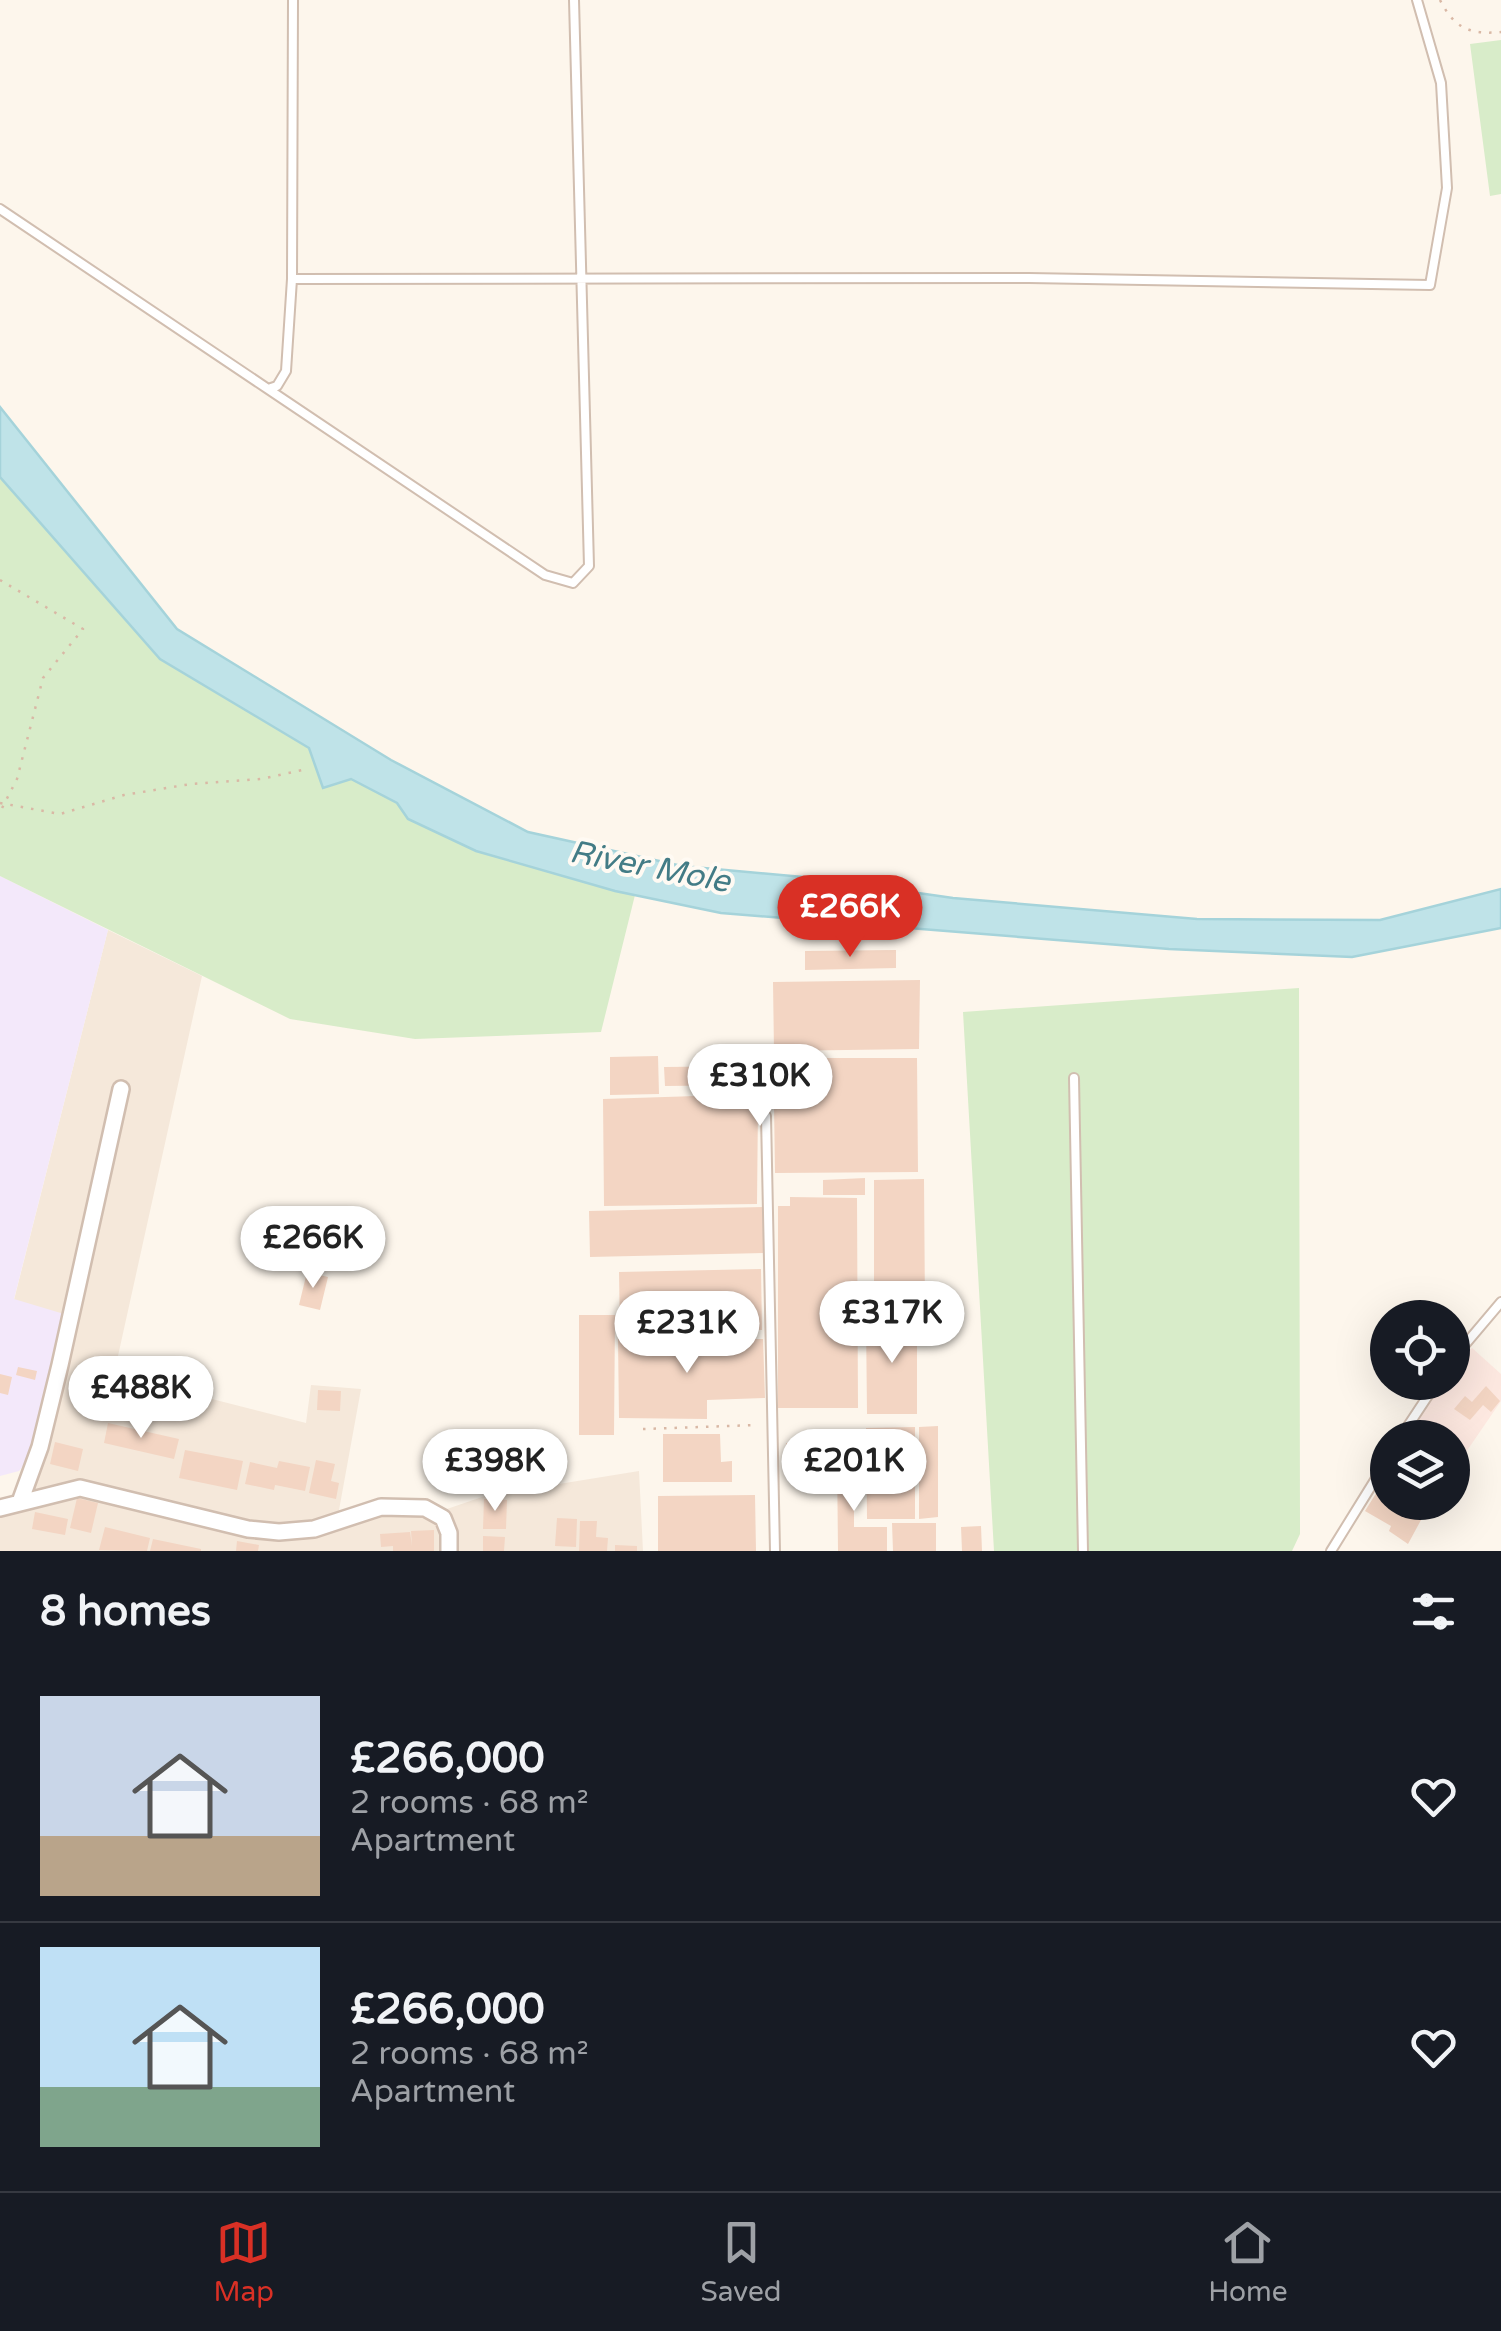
<!DOCTYPE html>
<html lang="en">
<head>
<meta charset="utf-8">
<style>
	body { margin:0; font-family:"Varela Round",sans-serif; background:#20242c; color:#f1f3f6; height:100vh; display:flex; flex-direction:column; font-size:38px; white-space:nowrap }
	* { box-sizing:border-box; margin:0 }
	p { font-size:32px; color:#9ea1a6 }
	.icon { flex:none; width:55px; height:55px; fill:none; stroke:currentColor; stroke-width:2; stroke-linecap:round; stroke-linejoin:round }
	.map { position:relative; height:1551px; overflow:hidden }
	.side { display:flex; flex-direction:column; background:#171b24; flex:1 }
	.side>* { flex:none }
	.controls { position:absolute; left:1370px; top:1300px; display:grid; gap:20px }
	.controls a { display:grid; place-items:center; width:100px; height:100px; border-radius:50%; background:#171b24; box-shadow:0 10px 40px #0002; font-size:50px }
	.price { position:absolute; translate:-50% -85px; padding:0 22px; border-radius:35px; background:#fff; color:#222; font-size:32px; line-height:65px; filter:drop-shadow(0 2px 5px #0008) }
	.price::after { content:''; position:absolute; left:50%; top:60px; width:30px; height:22px; margin-left:-15px; background:inherit; clip-path:polygon(0 0,100% 0,50% 100%) }
	.price.active { background:#d93025; color:#fff }
	ul { padding:0; list-style:none }
	li { display:flex; align-items:center; gap:30px; height:250px; padding:0 40px }
	li+li { border-top:2px solid #363941 }
	li span { display:grid; place-items:center; flex:none; width:280px; height:200px; border-radius:0px; color:#555 }
	li>.icon { margin-inline-start:auto }
	span .icon { width:120px; height:120px; fill:#fffc; stroke-width:1 }
	li b { font-size:42px }
	h2 { display:flex; justify-content:space-between; align-items:center; height:120px; padding:0 40px; font-size:42px }
	.tab-bar { display:flex; justify-content:space-around; align-items:center; height:140px; border-top:2px solid #363941; background:#171b24; font-size:28px; color:#9ea1a6 }
	.tab-bar a { display:grid; justify-items:center; gap:5px }
	.tab-bar .active { color:#d93025 }
	.map>svg:first-child { display:block }
	.residential { fill:#f5e8da }
	.commercial { fill:#fde8e0 }
	.education { fill:#f3e8fa }
	.green { fill:#d8ecc9 }
	.water { fill:#bfe3e8; stroke:#a5d3da; stroke-width:2.5 }
	.building { fill:#f3d5c3 }
	.lines { fill:none; stroke-linecap:round; stroke-linejoin:round }
	.lane-casing { stroke:#d1beb0; stroke-width:12 }
	.street-casing { stroke:#d1beb0; stroke-width:20 }
	.path { stroke:#d9b8a5; stroke-width:2.5; stroke-dasharray:2.5 8; stroke-linecap:butt }
	.lane { stroke:#fff; stroke-width:8 }
	.street { stroke:#fff; stroke-width:15 }
	.labels { text-anchor:middle; stroke-width:8; stroke-linejoin:round; paint-order:stroke }
	.water-label { font-size:32px; font-style:italic; fill:#437c86; stroke:#fffaf3 }
</style>
</head>
<body>
<div class="map">
<svg width="1501" height="1551" viewBox="0 0 1501 1551">
	<rect width="100%" height="100%" fill="#fdf6ec"/>
	<path class="residential" d="M108 930 202 976 114 1374 306 1423 311 1385 361 1389 339 1510 441 1511 485 1496 639 1471 643 1551H0V1512L30 1504 75 1318 14 1300Z"/>
	<path class="commercial" d="M1472 1348 1501 1374V1401L1453 1471 1452 1438H1400L1437 1383 1452 1382 1453 1362Z"/>
	<path class="education" d="M0 876 108 930 14 1299 64 1314 31 1455 19 1471 0 1476Z"/>
	<path class="green" d="M1501 40V194L1490 196 1470 44Z
		M0 475 160 659 309 748 351 779 398 803 408 819 635 895 601 1032 415 1039 290 1019 0 876Z
		M1299 988 1300 1534 1292 1551H994L963 1012Z"/>
	<path class="water" d="M0 407 177 629 391 760 528 832 682 866 814 878 953 898 1197 919 1380 920 1501 889V928L1352 957 1169 949 721 913 615 891 476 851 408 819 397 803 351 779 323 788 309 748 160 659 0 477Z"/>
	<path class="building" d="M896 950V968L805 970V951Z
		M920 980 919 1049 774 1051 773 982Z
		M658 1056 659 1094 610 1095V1057Z
		M773 1058H917L918 1172 775 1173 774 1103 758 1104 757 1204 604 1206 603 1099 758 1094 757 1085 665 1086 664 1067 756 1066 757 1059Z
		M865 1178V1195H823V1180Z
		M924 1179 925 1310H874V1180Z
		M790 1197 857 1198 858 1408H778V1206H790Z
		M763 1207 764 1253 590 1257 589 1211Z
		M761 1269 762 1330 620 1334 619 1272Z
		M307 1272 328 1277 320 1310 299 1305Z
		M579 1315H615L614 1435H579Z
		M866 1318H917V1414H867Z
		M618 1339H763L765 1398 707 1400V1419L619 1418Z
		M18 1367 37 1371 35 1380 16 1375Z
		M0 1374 12 1377 8 1395 0 1393Z
		M1486 1386 1500 1401 1491 1412 1483 1405 1470 1420 1454 1409 1465 1396 1472 1402Z
		M318 1390 341 1391 340 1411 317 1410Z
		M108 1423 179 1439 174 1459 104 1443Z
		M938 1426V1517L919 1519V1427Z
		M915 1427V1519H867L866 1428Z
		M663 1434H720L721 1462 732 1461V1482H663Z
		M55 1442 83 1449 78 1471 50 1464Z
		M835 1442 836 1461 786 1462V1443Z
		M185 1450 243 1461 237 1490 179 1478Z
		M854 1454V1527H887V1551H838L837 1455Z
		M316 1460 335 1464 331 1481 339 1483 336 1499 309 1493Z
		M279 1461 310 1467 305 1491 275 1485 274 1490 245 1484 250 1462 277 1468Z
		M1388 1485V1502H1409L1405 1509 1421 1520 1408 1544 1389 1531 1391 1526 1365 1511 1380 1487 1385 1490Z
		M755 1495 756 1551H658V1496Z
		M77 1498 98 1503 91 1533 70 1528Z
		M484 1499 507 1500 506 1529H483Z
		M35 1512 68 1519 65 1535 32 1529Z
		M557 1518 577 1519 576 1547 555 1546Z
		M580 1521H597L596 1537 608 1538 607 1551H579Z
		M892 1523H936V1551H893Z
		M981 1526 982 1551H962L961 1527Z
		M105 1527 150 1538 147 1551 99 1550Z
		M434 1530V1551H393V1546L381 1547 380 1534 410 1532 412 1546 411 1531Z
		M483 1536 505 1537 504 1551H483Z
		M153 1539 201 1549V1551H150Z
		M237 1541 259 1545 258 1551H236Z
		M615 1545 637 1546V1551H615Z"/>
	<g class="lines">
		<defs>
			<path id="lane" d="M0 209 268 389 277 386 286 371 292 279 1029 278 1430 285 1447 188 1441 83 1417 0
				M292 279 293 0
				M268 389 545 575 573 583 589 566 574 0
				M1074 1078 1083 1551
				M766 1116 775 1551
				M1452 1360 1501 1302
				M1400 1438 1437 1382
				M1331 1551 1388 1459"/>
			<path id="street" d="M20 1502 40 1447 60 1365 121 1089
				M0 1508 80 1488 248 1529 279 1532 314 1529 381 1507 425 1508 443 1518 449 1533V1551"/>
		</defs>
		<use href="#lane" class="lane-casing"/>
		<use href="#street" class="street-casing"/>
		<path class="path" d="M1440 0C1454 28 1470 35 1501 32
			M0 580 83 629 43 678 17 779 0 812
			M0 803 60 814 124 795 191 784 261 779 302 770
			M643 1429 757 1425"/>
		<use href="#lane" class="lane"/>
		<use href="#street" class="street"/>
	</g>
	<g class="labels">
		<g class="water-label">
			<text transform="translate(650 866) rotate(11)" y="11">River Mole</text>
		</g>
	</g>
</svg>
<div class="controls">
<a><svg class="icon" aria-label="locate" viewBox="0 0 24 24"><circle cx="12" cy="12" r="6"/><path d="M12 2v4M12 18v4M2 12h4M18 12h4"/></svg></a>
<a><svg class="icon" aria-label="layers" viewBox="0 0 24 24"><path d="M12 4l9 5-9 5-9-5zM3 14l9 5 9-5"/></svg></a>
</div>
<b class="price active" style="left:850px;top:960px">£266K</b>
<b class="price" style="left:760px;top:1129px">£310K</b>
<b class="price" style="left:313px;top:1291px">£266K</b>
<b class="price" style="left:892px;top:1366px">£317K</b>
<b class="price" style="left:687px;top:1376px">£231K</b>
<b class="price" style="left:141px;top:1441px">£488K</b>
<b class="price" style="left:495px;top:1514px">£398K</b>
<b class="price" style="left:854px;top:1514px">£201K</b>
</div>
<section class="side">
<h2>8 homes<svg class="icon" aria-label="filters" viewBox="0 0 24 24"><path d="M4 7h16M4 17h16"/><circle cx="9" cy="7" r="2"/><circle cx="15" cy="17" r="2"/></svg></h2>
<ul>
<li><span style="background:linear-gradient(#c9d6e8 70%,#b9a48a 0)"><svg class="icon" aria-label="home" viewBox="0 0 24 24"><path d="M3 11l9-7 9 7M6 9v11h12V9"/></svg></span><div><b>£266,000</b><p>2 rooms · 68 m²</p><p>Apartment</p></div><svg class="icon" aria-label="heart" viewBox="0 0 24 24"><path d="M12 20l-8-8c-3-5 5-10 8-4 3-6 11-1 8 4z"/></svg></li>
<li><span style="background:linear-gradient(#bfe0f5 70%,#7fa58c 0)"><svg class="icon" aria-label="home" viewBox="0 0 24 24"><path d="M3 11l9-7 9 7M6 9v11h12V9"/></svg></span><div><b>£266,000</b><p>2 rooms · 68 m²</p><p>Apartment</p></div><svg class="icon" aria-label="heart" viewBox="0 0 24 24"><path d="M12 20l-8-8c-3-5 5-10 8-4 3-6 11-1 8 4z"/></svg></li>
</ul>
</section>
<nav class="tab-bar">
<a class="active"><svg class="icon" aria-label="map" viewBox="0 0 24 24"><path d="M3 6l6-2 6 2 6-2v14l-6 2-6-2-6 2zM9 4v14M15 6v14"/></svg>Map</a>
<a><svg class="icon" aria-label="saved" viewBox="0 0 24 24"><path d="M7 4h10v16l-5-4-5 4z"/></svg>Saved</a>
<a><svg class="icon" aria-label="home" viewBox="0 0 24 24"><path d="M3 11l9-7 9 7M6 9v11h12V9"/></svg>Home</a>
</nav>
</body>
</html>
